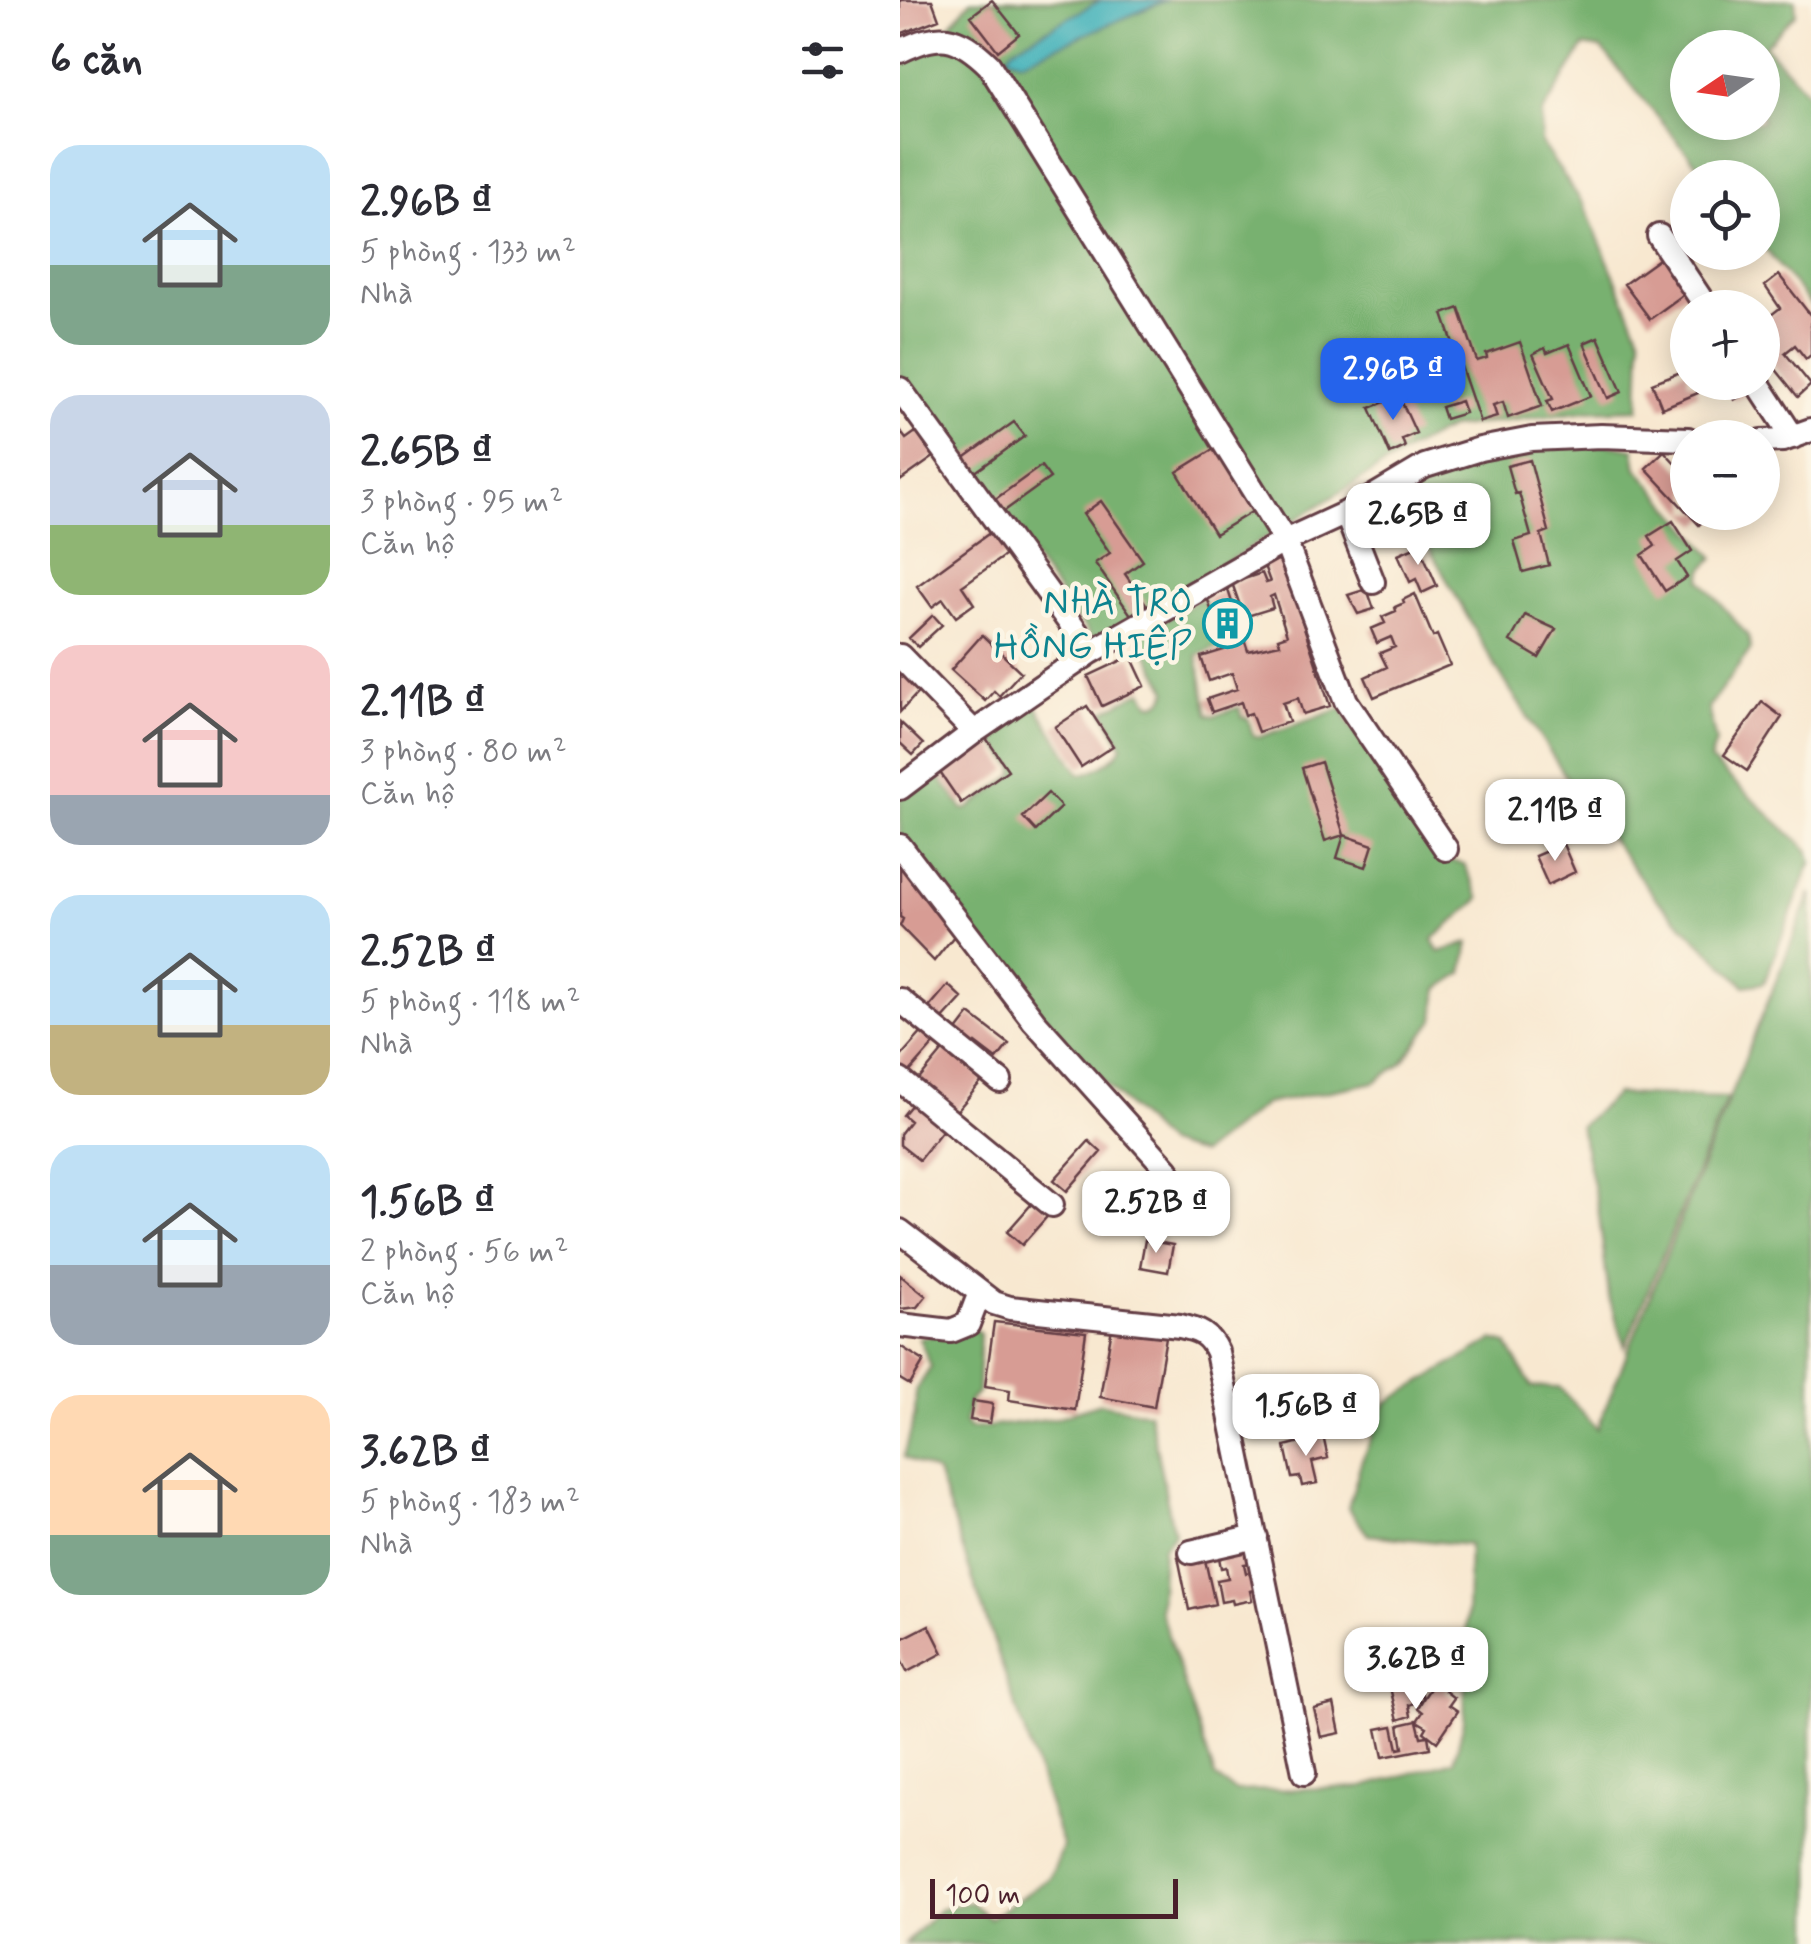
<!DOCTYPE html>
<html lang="vi">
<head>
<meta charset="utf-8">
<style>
	body { margin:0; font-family:Mynerve,sans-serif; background:#f7f7f7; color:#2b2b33; height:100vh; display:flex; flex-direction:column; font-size:38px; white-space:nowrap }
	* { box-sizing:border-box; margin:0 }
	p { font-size:32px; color:#7c7c81 }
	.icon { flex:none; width:55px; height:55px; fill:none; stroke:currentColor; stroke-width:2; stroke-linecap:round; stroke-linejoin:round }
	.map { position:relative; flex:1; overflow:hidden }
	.drawer { display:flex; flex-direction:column; background:#fff; width:900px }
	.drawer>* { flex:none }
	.needle { width:65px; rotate:257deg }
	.fabs { position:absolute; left:770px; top:30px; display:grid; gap:20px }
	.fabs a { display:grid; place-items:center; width:110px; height:110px; border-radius:50%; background:#fff; box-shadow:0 5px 25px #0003; font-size:50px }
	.scale { position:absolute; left:30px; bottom:25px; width:248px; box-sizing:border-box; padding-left:10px; border:5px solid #4a1f2b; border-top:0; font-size:28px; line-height:35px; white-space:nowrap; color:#4a1f2b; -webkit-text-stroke:8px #fcf5e5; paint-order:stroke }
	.price { position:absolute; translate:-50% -85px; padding:0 22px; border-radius:20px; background:#fff; color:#222; font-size:32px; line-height:65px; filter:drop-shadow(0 2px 5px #0008) }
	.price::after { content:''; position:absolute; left:50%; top:60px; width:30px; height:22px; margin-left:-15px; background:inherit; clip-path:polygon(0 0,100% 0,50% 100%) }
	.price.current { background:#2563eb; color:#fff }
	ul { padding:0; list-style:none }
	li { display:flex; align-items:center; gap:30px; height:250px; padding:0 50px }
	li span { display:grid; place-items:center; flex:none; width:280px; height:200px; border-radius:30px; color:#555 }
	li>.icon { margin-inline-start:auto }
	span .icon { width:120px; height:120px; fill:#fffc; stroke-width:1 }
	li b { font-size:42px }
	h2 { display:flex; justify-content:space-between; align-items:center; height:120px; padding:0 50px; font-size:42px }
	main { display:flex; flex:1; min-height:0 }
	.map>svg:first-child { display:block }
	.forest { fill:#78b16f; stroke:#61684d; stroke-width:2.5; fill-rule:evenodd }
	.water { fill:#40b1b9; stroke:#456872; stroke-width:2.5 }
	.building { fill:#d79c94 }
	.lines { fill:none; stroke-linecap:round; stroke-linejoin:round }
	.minor-casing { stroke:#643d44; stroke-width:28 }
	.minor { stroke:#fff; stroke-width:22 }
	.labels { text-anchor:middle; stroke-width:9; stroke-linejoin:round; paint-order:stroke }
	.culture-label { font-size:38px; fill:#0d838f; stroke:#fcf5e5; text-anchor:end }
</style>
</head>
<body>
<main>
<section class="drawer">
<h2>6 căn<svg class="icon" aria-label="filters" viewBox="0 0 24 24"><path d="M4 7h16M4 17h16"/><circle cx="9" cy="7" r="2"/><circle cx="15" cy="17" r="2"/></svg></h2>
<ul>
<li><span style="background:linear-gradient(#bfe0f5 60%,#7fa58c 0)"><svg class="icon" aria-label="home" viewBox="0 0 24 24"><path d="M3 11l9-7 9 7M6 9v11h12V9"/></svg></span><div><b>2.96B ₫</b><p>5 phòng · 133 m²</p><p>Nhà</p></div></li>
<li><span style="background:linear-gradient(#c9d6e8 65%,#8fb573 0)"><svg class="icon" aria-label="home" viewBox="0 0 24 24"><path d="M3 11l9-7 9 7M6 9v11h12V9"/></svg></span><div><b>2.65B ₫</b><p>3 phòng · 95 m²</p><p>Căn hộ</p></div></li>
<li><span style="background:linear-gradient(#f6c9c9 75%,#9aa5b1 0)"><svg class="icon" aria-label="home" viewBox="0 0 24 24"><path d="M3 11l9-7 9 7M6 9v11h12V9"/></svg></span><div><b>2.11B ₫</b><p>3 phòng · 80 m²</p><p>Căn hộ</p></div></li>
<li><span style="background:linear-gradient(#bfe0f5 65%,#c2b280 0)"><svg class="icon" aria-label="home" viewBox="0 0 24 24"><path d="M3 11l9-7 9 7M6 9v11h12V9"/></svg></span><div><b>2.52B ₫</b><p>5 phòng · 118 m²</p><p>Nhà</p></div></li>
<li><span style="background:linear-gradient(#bfe0f5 60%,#9aa5b1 0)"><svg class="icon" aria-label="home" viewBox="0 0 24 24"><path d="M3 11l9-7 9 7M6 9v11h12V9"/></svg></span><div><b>1.56B ₫</b><p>2 phòng · 56 m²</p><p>Căn hộ</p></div></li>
<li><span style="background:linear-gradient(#ffd9b3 70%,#7fa58c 0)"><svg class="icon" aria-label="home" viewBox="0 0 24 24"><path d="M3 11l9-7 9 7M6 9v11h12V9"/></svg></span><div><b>3.62B ₫</b><p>5 phòng · 183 m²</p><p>Nhà</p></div></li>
</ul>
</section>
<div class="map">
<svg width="911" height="1944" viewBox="0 0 911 1944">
	<rect width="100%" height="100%" fill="#fcf5e5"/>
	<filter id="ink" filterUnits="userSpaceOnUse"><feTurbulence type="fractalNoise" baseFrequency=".01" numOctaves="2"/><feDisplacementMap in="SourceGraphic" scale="20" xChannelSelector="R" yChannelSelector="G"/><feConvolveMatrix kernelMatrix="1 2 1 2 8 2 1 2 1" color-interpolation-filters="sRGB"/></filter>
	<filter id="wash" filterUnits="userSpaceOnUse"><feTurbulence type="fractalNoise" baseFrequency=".0048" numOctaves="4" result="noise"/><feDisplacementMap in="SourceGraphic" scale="40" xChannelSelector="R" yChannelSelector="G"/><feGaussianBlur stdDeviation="2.25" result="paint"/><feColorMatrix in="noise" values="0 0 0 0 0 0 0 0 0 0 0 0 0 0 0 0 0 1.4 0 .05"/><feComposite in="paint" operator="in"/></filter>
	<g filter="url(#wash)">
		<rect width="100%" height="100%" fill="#f8e8d0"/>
		<path class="forest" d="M71 0H895L896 13 865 46 911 96V306L863 246 862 178 807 177 702 49 684 46 642 114 641 143 684 205 741 338 739 409 687 411 550 428 517 445 208 635 192 638 0 378V68L30 48ZM788 48H862V122H788Z
			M701 443 734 449 737 468 814 557 803 570 801 580 848 636 851 649 808 708 816 742 810 760 908 850 911 862 864 983 845 986 757 900 675 791 595 666 510 514 503 493 546 467 606 451Z
			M296 601H305L319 647 297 655 308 714 314 716 339 707 343 718H348L353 735 360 737 443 708 448 722 546 860 564 864 580 899 533 939 539 952 569 943 563 973 538 989 534 1020 502 1063 475 1082 365 1104 301 1154 266 1144 139 1018 0 840V794L36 773 63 809H68L114 775 115 768 93 741 92 732 135 704 180 774C193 773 217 759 222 746L204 711 242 691 251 704C260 705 265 698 268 691L238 637Z
			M911 893V1944H5L40 1909 70 1902 90 1918 150 1878 163 1847 37 1473 4 1457 15 1414 16 1390 31 1367 19 1338 72 1327 80 1334 78 1393 70 1400 65 1423 70 1429 156 1418 200 1403 249 1413 274 1534 263 1547 260 1611 315 1777 335 1791 463 1787 554 1761 564 1721 569 1545 468 1535 448 1508 461 1462 486 1403 593 1340 607 1344 632 1387H659L697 1429Z
			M716 1094 827 1098 725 1347 709 1297 698 1208 680 1126Z"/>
		<path class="water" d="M201 0H267L122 61 107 56 113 48Z"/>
		<g id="blocks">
			<path class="building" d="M0 0H32L39 19 0 34Z
				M92 0 119 34 98 51 71 16Z
				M766 254 791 289 750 319 724 284Z
				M879 275 911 316V355L906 359 895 345 885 353 911 385 898 397 862 352V322L880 308 865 286Z
				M559 308 577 361 587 358 586 354 620 342 642 406 608 418 603 402 593 405 597 417 580 422 543 314Z
				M698 337 722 392 708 398 684 343Z
				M669 344 691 396 652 412 647 401 653 399 633 354 645 348 647 353Z
				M788 369V382H794L798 393 762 408 752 383Z
				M823 382H853L856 387 834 400Z
				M499 396 516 433 502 439 505 447 490 454 470 408Z
				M561 401 565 413 545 419 541 407Z
				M114 422 125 436 74 473 63 459Z
				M20 429 38 454 0 481V431L6 439Z
				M319 446 358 508 315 534 277 472Z
				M764 451 788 477V512H812L799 525 746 468Z
				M630 460 649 531 641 534 649 565 623 572 614 541 631 536 619 493 615 494 607 466Z
				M141 466 150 478 103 512 94 500Z
				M201 501 243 561 225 574 246 604 231 615 195 563 210 553 183 514Z
				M773 521 792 551 777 561 787 577 765 591 742 555 755 546 749 536Z
				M95 529 111 551 62 586 74 604 56 617 43 599 32 607 17 586Z
				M519 545 537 586 522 593 516 579 510 582 498 554Z
				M381 557 430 706 403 714 398 698 383 703 389 722 358 732 351 713 345 715 341 702 312 712 307 699 337 689 332 673 309 681 301 657 324 650 307 597 328 590 348 651 380 644 378 638 387 635 374 595 370 597 373 608 344 617 332 583 362 573 366 583 370 582 363 563Z
				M467 589 474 609 458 614 448 595Z
				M515 594 533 637 537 635 550 665 474 697 465 677 487 667 480 653 495 647 491 637 477 643 471 629 485 623 482 617 496 611 495 607 504 603 503 600Z
				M33 615 42 625 18 647 9 638Z
				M625 615 656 629 639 658 610 641Z
				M82 635 121 672 99 696 94 691 85 701 51 670Z
				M231 656 245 686 202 706 188 676Z
				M0 663 24 686 0 712Z
				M862 702 882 717 847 771 824 755Z
				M187 706 213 746 181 767 155 727Z
				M0 722 23 744 13 755 0 743Z
				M86 738 108 770 61 803 39 771Z
				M421 762 444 835 425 841 402 768Z
				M148 793 161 807 136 831 123 817Z
				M444 835 473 845 466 867 437 858Z
				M663 844 675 872 648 885 635 856Z
				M0 856 58 931 34 961 0 926 3 919 0 917Z
				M48 985 62 998 40 1022 27 1010Z
				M70 1014 109 1044 97 1059 76 1043 70 1050 53 1036Z
				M24 1030 37 1041 7 1075 0 1069V1057Z
				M47 1046 84 1079 54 1114 17 1082Z
				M17 1098 48 1123 19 1160 0 1145V1134L10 1121 3 1115Z
				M189 1141 201 1152 167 1191 154 1180Z
				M136 1199 151 1212 122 1245 107 1232Z
				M245 1240 273 1245 268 1272 240 1267Z
				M0 1275 26 1296 17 1307 0 1309Z
				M94 1322 186 1332 175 1410 109 1400 110 1390 85 1386Z
				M213 1322 228 1330 266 1337 254 1407 200 1397Z
				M0 1346 24 1361 10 1385 0 1379Z
				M73 1401 93 1404 90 1423 70 1420Z
				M423 1436 428 1458 412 1462 417 1483 402 1486 400 1477 392 1478 385 1446Z
				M347 1542 351 1563 344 1564 346 1573 354 1571 357 1589 350 1591 352 1600 333 1604 332 1600 321 1602 317 1580 328 1578 326 1567 321 1568 317 1547Z
				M303 1551 315 1604 289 1610 278 1557Z
				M29 1625 43 1653 7 1672 0 1658V1640Z
				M499 1663 501 1673 516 1669 523 1699 539 1675 551 1682 545 1691 554 1698 549 1705 558 1711 537 1742 524 1732 527 1727 517 1721 521 1737 528 1736 530 1748 483 1757 477 1729 493 1726 498 1749 503 1748 499 1725 517 1721 523 1712 518 1708 523 1699 509 1705 511 1716 498 1720 485 1667Z
				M434 1704 440 1733 421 1737 414 1709Z"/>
		</g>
	</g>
	<g filter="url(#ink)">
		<use href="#blocks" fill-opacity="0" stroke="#643d44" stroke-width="2.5"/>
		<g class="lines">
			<defs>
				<path id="minor" d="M0 51C39 32 56 33 89 65L385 541 446 701 546 849
					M759 236 807 308
					M857 382 893 437
					M0 389 191 652
					M862 441 883 440 911 430
					M446 513 473 582
					M0 656 74 732
					M0 788 74 732 191 652 385 541 446 513 525 466 580 449 632 439 701 436 788 439
					M0 846 134 1021 267 1169
					M0 1000 100 1081
					M0 1080 152 1205
					M0 1231 94 1303 110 1308 280 1326C299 1330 309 1334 317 1352L404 1773
					M0 1325 51 1331 68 1324 79 1295
					M291 1552 356 1537"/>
			</defs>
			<use href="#minor" class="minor-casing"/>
			<use href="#minor" class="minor"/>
		</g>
	</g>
	<defs>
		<symbol id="building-ring" viewBox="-11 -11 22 22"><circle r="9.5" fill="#fcf5e5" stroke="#0f9aa8" stroke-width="1.5"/><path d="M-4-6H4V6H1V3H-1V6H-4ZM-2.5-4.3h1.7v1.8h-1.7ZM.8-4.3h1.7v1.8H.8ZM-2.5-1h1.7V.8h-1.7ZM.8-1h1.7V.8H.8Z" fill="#0f9aa8"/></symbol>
	</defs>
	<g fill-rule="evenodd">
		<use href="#building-ring" x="300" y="596" width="55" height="55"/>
	</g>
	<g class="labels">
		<g class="culture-label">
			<text x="292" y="614">NHÀ TRỌ<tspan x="292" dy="44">HỒNG HIỆP</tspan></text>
		</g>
	</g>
</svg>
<div class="fabs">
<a><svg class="needle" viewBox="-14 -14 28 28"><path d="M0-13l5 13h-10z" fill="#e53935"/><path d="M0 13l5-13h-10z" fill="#7c7c81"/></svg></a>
<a><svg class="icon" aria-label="locate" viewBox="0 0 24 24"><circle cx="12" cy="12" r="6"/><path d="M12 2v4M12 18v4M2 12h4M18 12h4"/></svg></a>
<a>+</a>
<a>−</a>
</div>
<div class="scale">100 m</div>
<b class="price current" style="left:493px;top:423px">2.96B ₫</b>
<b class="price" style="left:518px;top:568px">2.65B ₫</b>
<b class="price" style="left:655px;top:864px">2.11B ₫</b>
<b class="price" style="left:256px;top:1256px">2.52B ₫</b>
<b class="price" style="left:406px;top:1459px">1.56B ₫</b>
<b class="price" style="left:516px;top:1712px">3.62B ₫</b>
</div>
</main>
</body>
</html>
